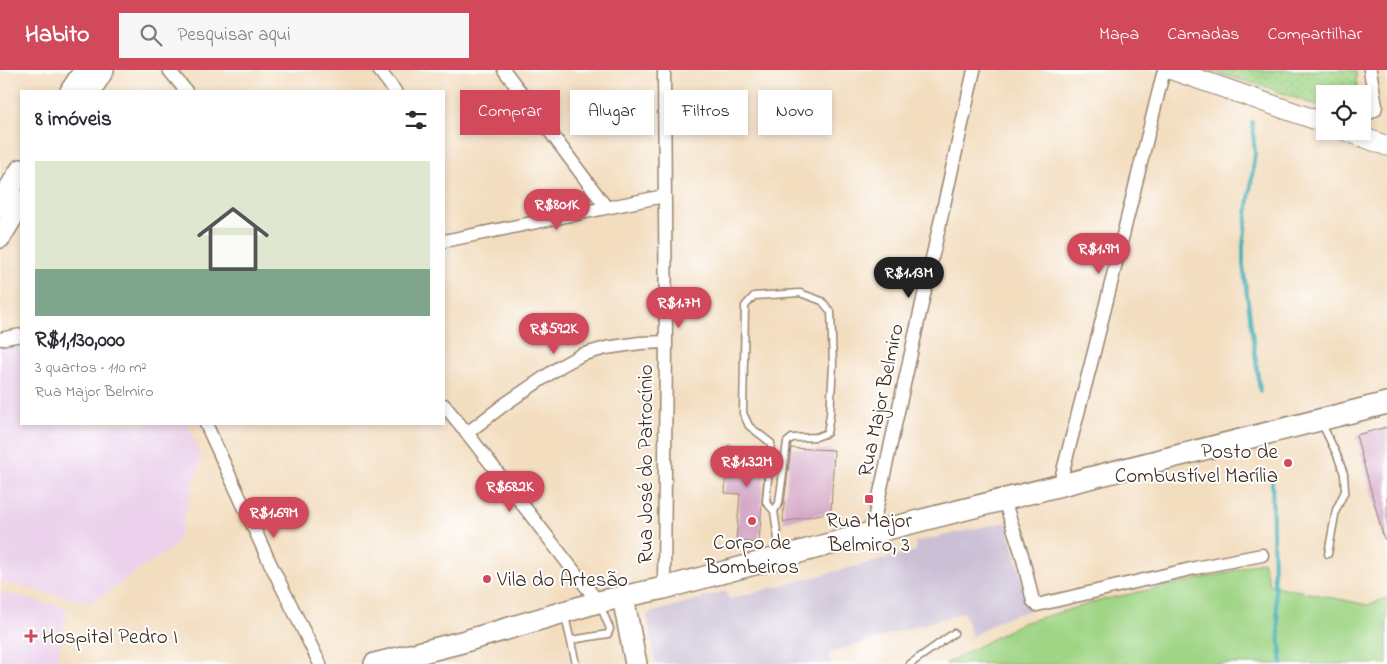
<!DOCTYPE html>
<html lang="pt">
<head>
<meta charset="utf-8">
<style>
	body { margin:0; font-family:"Indie Flower",sans-serif; background:#f7f7f7; color:#2b2b33; height:100vh; display:flex; flex-direction:column; font-size:19px; white-space:nowrap }
	* { box-sizing:border-box; margin:0 }
	p { font-size:16px; color:#7c7c81 }
	.icon { flex:none; width:28px; height:28px; fill:none; stroke:currentColor; stroke-width:2; stroke-linecap:round; stroke-linejoin:round }
	.map { position:relative; flex:1; overflow:hidden }
	.sheet { position:absolute; left:20px; top:20px; width:425px; height:335px; display:flex; flex-direction:column; background:#fff; border-radius:0px; box-shadow:0 2px 8px #0003 }
	.sheet>* { flex:none }
	.guide { position:absolute; left:460px; top:20px; width:475px; height:45px; display:flex; gap:10px }
	.tools { position:absolute; left:1316px; top:15px; display:grid; gap:10px }
	.tools a { display:grid; place-items:center; width:55px; height:55px; border-radius:0px; background:#fff; box-shadow:0 2px 8px #0003; font-size:25px }
	.price { position:absolute; translate:-50% -42px; padding:0 11px; border-radius:18px; background:#d1495b; color:#fff; font-size:16px; line-height:32px; filter:drop-shadow(0 1px 2px #0008) }
	.price::after { content:''; position:absolute; left:50%; top:30px; width:15px; height:11px; margin-left:-8px; background:inherit; clip-path:polygon(0 0,100% 0,50% 100%) }
	.price.current { background:#222; color:#fff }
	ul { padding:0; list-style:none }
	li { display:grid; align-content:center; gap:10px; height:265px; padding:0 15px }
	li+li { border-top:1px solid #e1e1e2 }
	li span { display:grid; place-items:center; height:155px; border-radius:0px; color:#555 }
	li>.icon { margin-inline-start:auto }
	span .icon { width:90px; height:90px; fill:#fffc; stroke-width:1 }
	li b { font-size:21px }
	h2 { display:flex; justify-content:space-between; align-items:center; height:60px; padding:0 15px; font-size:21px }
	.tag { padding:0 18px; border-radius:0px; background:#fff; box-shadow:0 2px 8px #0003; font-size:18px; line-height:45px }
	.tag.current { background:#d1495b; color:#fff }
	header { display:flex; align-items:center; gap:30px; box-sizing:border-box; height:70px; padding:0 25px; background:#d1495b; color:#fff }
	header strong { font-size:24px }
	nav { display:flex; gap:28px; margin-inline-start:auto; font-size:18px }
	.search { width:350px; height:45px; background:#f7f7f7; display:flex; align-items:center; gap:12px; box-sizing:border-box; padding:0 18px; border-radius:0px; color:#7c7c81; font-size:19px }
	.map>svg:first-child { display:block }
	.built { fill:#ebd1eb }
	.industrial { fill:#cbbfd5 }
	.grass { fill:#a0d586; stroke:#6e8052 }
	.park { fill:url(#park-dots); stroke:#6e8052 }
	.lines { fill:none; stroke-linecap:round; stroke-linejoin:round }
	.stream { stroke:#3daeb5; stroke-width:4 }
	.building { fill:#d5a9c8 }
	.service-casing { stroke:#97846e; stroke-width:9 }
	.minor-casing { stroke:#97846e; stroke-width:15 }
	.secondary-casing { stroke:#97846e; stroke-width:21 }
	.primary-casing { stroke:#97846e; stroke-width:24 }
	.service { stroke:#fff; stroke-width:6 }
	.minor { stroke:#fff; stroke-width:12 }
	.secondary { stroke:#fff; stroke-width:19 }
	.primary { stroke:#fff; stroke-width:21 }
	.poi-dot { fill:#d1495b; stroke:#fff; stroke-width:2 }
	.labels { text-anchor:middle; stroke-width:4; stroke-linejoin:round; paint-order:stroke }
	.street-label { font-size:21px; fill:#3b2a1e; stroke:#fff }
	.poi-label { font-size:21px; fill:#3b2a1e; stroke:#fff }
</style>
</head>
<body>
<header>
<strong>Habito</strong>
<div class="search"><svg class="icon" aria-label="search" viewBox="0 0 24 24"><circle cx="10" cy="10" r="6"/><path d="M15 15l6 6"/></svg>Pesquisar aqui</div>
<nav><a>Mapa</a><a>Camadas</a><a>Compartilhar</a></nav>
</header>
<div class="map">
<svg width="1387" height="594" viewBox="0 0 1387 594">
	<defs>
		<pattern id="park-dots" width="8" height="8" patternUnits="userSpaceOnUse" patternTransform="scale(1.25)"><rect width="8" height="8" fill="#a0d586"/><path d="M2 2h.1M6 6h.1" fill="none" stroke="#8bb773" stroke-width="1.8" stroke-linecap="round"/></pattern>
	</defs>
	<rect width="100%" height="100%" fill="#fff"/>
	<filter id="ink" filterUnits="userSpaceOnUse"><feTurbulence type="fractalNoise" baseFrequency=".02" numOctaves="2"/><feDisplacementMap in="SourceGraphic" scale="10" xChannelSelector="R" yChannelSelector="G"/><feConvolveMatrix kernelMatrix="1 2 1 2 8 2 1 2 1" color-interpolation-filters="sRGB"/></filter>
	<filter id="wash" filterUnits="userSpaceOnUse"><feTurbulence type="fractalNoise" baseFrequency=".0096" numOctaves="4" result="noise"/><feDisplacementMap in="SourceGraphic" scale="20" xChannelSelector="R" yChannelSelector="G"/><feGaussianBlur stdDeviation="1.12" result="paint"/><feColorMatrix in="noise" values="0 0 0 0 0 0 0 0 0 0 0 0 0 0 0 0 0 1.4 0 .05"/><feComposite in="paint" operator="in"/></filter>
	<g filter="url(#wash)">
		<rect width="100%" height="100%" fill="#f3ddbf"/>
		<path class="built" d="M21 270V354H187L201 387 176 475 91 533 0 512V275Z
			M0 522 67 538 57 594H0Z"/>
		<path class="industrial" d="M1006 452 1031 540 999 550 972 567 964 542 829 583 830 594H656L647 544 726 521 729 529 916 481 915 472Z"/>
		<path class="grass" d="M1263 491 1270 515 1368 535 1387 528V594H945L1022 553 1106 529 1223 504Z"/>
		<path class="park" d="M1206 0H1356L1357 24H1325V39L1266 17Z"/>
		<g class="lines">
			<path class="stream" d="M1252 52 1255 83 1243 176V195L1260 321
				M1272 405 1274 511 1282 594"/>
		</g>
		<g id="blocks">
			<path class="building" d="M1387 357V469H1384L1356 365Z
				M728 375 766 378 759 473 736 471 740 424 725 423Z
				M791 378 834 380 831 442 783 452 784 434Z"/>
		</g>
	</g>
	<g filter="url(#ink)">
		<use href="#blocks" fill-opacity="0" stroke="#97846e" stroke-width="1"/>
		<g class="lines">
			<defs>
				<path id="service" d="M1322 354 1337 385 1344 404 1345 421 1336 440 1328 484
					M774 441 779 433 787 372 792 368 816 367 827 363 830 345 833 295 831 242 822 231 800 223 754 226 745 236 743 343 749 356 771 373 766 432 774 441 780 483
					M565 546 576 594
					M571 570 608 564 610 559 600 535
					M910 594 954 563"/>
				<path id="minor" d="M169 0 186 21
					M379 0 395 21
					M504 0 606 137
					M664 0 666 272 664 518
					M1362 47 1375 40 1376 36 1370 0
					M444 171 664 126
					M0 269 21 265
					M444 335 467 363 598 532
					M206 354 269 491 320 594
					M467 363 505 334 561 296 581 285 606 278 640 273 666 272
					M1059 416 1094 282 1164 0
					M1004 430 1022 485 1033 531 1037 535 1195 498 1262 485
					M871 463 974 0"/>
				<path id="secondary" d="M1172 0 1325 53
					M1346 61 1387 76"/>
				<path id="primary" d="M71 21 85 0
					M90 21 103 0
					M0 135 21 100
					M0 167 21 132
					M623 527 636 594
					M375 594 462 572 598 532 664 518 871 463 1387 333"/>
			</defs>
			<use href="#service" class="service-casing"/>
			<use href="#minor" class="minor-casing"/>
			<use href="#secondary" class="secondary-casing"/>
			<use href="#primary" class="primary-casing"/>
			<use href="#service" class="service"/>
			<use href="#minor" class="minor"/>
			<use href="#secondary" class="secondary"/>
			<use href="#primary" class="primary"/>
		</g>
	</g>
	<g class="poi-dot">
		<circle cx="1288" cy="393" r="5"/>
		<rect x="864" y="424" width="10" height="10" rx="2.5"/>
		<circle cx="752" cy="451" r="5"/>
		<circle cx="487" cy="509" r="5"/>
		<path d="M28.5 558.5h5v5h5v5h-5v5h-5v-5h-5v-5h5z"/>
	</g>
	<g class="labels">
		<g class="street-label">
			<text transform="translate(880 330) rotate(-78)" y="7">Rua Major Belmiro</text>
			<text transform="translate(645 394) rotate(-90)" y="7">Rua José do Patrocínio</text>
		</g>
		<g class="poi-label">
			<text x="1278" y="388" text-anchor="end">Posto de<tspan x="1278" dy="24">Combustível Marília</tspan></text>
			<text x="869" y="457">Rua Major<tspan x="869" dy="24">Belmiro, 3</tspan></text>
			<text x="752" y="479">Corpo de<tspan x="752" dy="24">Bombeiros</tspan></text>
			<text x="497" y="516" text-anchor="start">Vila do Artesão</text>
			<text x="42" y="573" text-anchor="start">Hospital Pedro I</text>
		</g>
	</g>
</svg>
<div class="tools">
<a><svg class="icon" aria-label="locate" viewBox="0 0 24 24"><circle cx="12" cy="12" r="6"/><path d="M12 2v4M12 18v4M2 12h4M18 12h4"/></svg></a>
</div>
<b class="price" style="left:557px;top:161px">R$801K</b>
<b class="price" style="left:1099px;top:205px">R$1.9M</b>
<b class="price current" style="left:909px;top:229px">R$1.13M</b>
<b class="price" style="left:679px;top:259px">R$1.7M</b>
<b class="price" style="left:554px;top:285px">R$592K</b>
<b class="price" style="left:747px;top:418px">R$1.32M</b>
<b class="price" style="left:510px;top:443px">R$682K</b>
<b class="price" style="left:274px;top:469px">R$1.69M</b>
<div class="guide">
<a class="tag current">Comprar</a>
<a class="tag">Alugar</a>
<a class="tag">Filtros</a>
<a class="tag">Novo</a>
</div>
<section class="sheet">
<h2>8 imóveis<svg class="icon" aria-label="filters" viewBox="0 0 24 24"><path d="M4 7h16M4 17h16"/><circle cx="9" cy="7" r="2"/><circle cx="15" cy="17" r="2"/></svg></h2>
<ul>
<li><span style="background:linear-gradient(#dfe7d0 70%,#7fa58c 0)"><svg class="icon" aria-label="home" viewBox="0 0 24 24"><path d="M3 11l9-7 9 7M6 9v11h12V9"/></svg></span><div><b>R$1,130,000</b><p>3 quartos · 110 m²</p><p>Rua Major Belmiro</p></div></li>
</ul>
</section>
</div>
</body>
</html>
